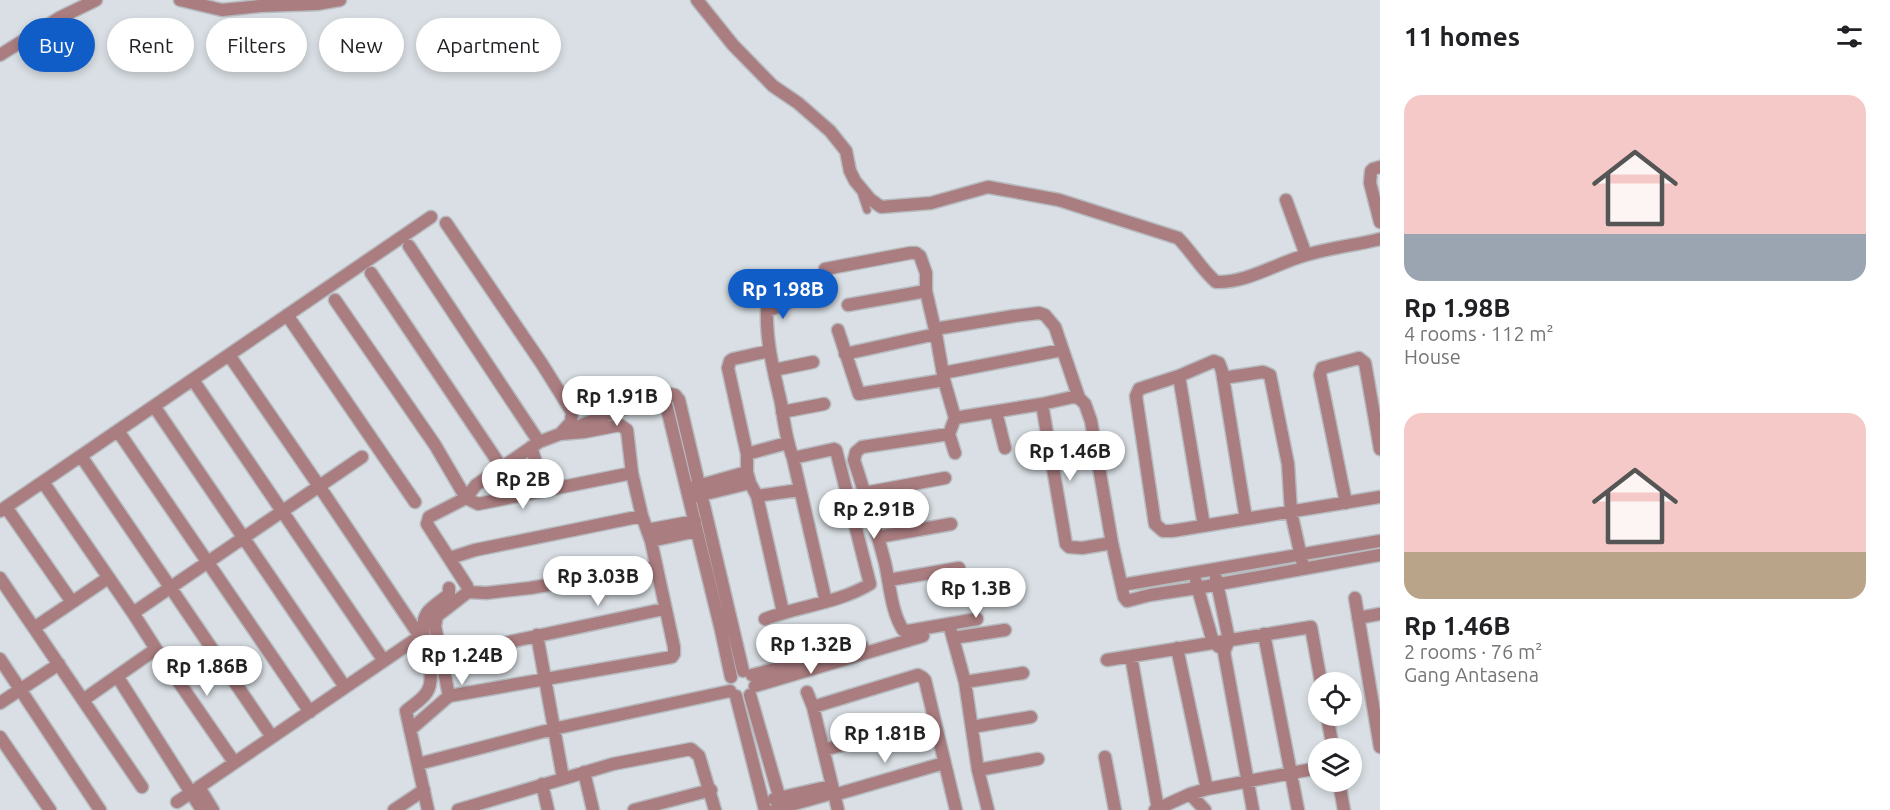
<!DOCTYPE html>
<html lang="en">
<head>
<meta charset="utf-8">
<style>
	body { margin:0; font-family:Ubuntu,sans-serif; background:#f2f2f2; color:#202124; height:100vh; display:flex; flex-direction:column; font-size:22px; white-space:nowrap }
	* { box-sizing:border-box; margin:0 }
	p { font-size:20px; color:#757577 }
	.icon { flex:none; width:33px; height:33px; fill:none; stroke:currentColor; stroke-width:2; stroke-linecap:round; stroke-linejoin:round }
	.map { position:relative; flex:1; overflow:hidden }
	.drawer { display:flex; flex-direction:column; background:#fff; width:510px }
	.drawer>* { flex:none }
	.hud { position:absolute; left:18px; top:18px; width:570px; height:54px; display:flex; gap:12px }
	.fabs { position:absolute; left:1308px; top:672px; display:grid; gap:12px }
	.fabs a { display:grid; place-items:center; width:54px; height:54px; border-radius:50%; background:#fff; box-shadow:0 3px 9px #0003; font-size:30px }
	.price { position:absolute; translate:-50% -51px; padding:0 14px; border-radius:21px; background:#fff; color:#222; font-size:20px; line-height:39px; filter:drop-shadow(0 2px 3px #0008) }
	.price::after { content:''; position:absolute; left:50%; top:36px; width:18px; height:14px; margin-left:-9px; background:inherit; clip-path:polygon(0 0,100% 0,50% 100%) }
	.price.current { background:#105dc7; color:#fff }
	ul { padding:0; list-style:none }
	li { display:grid; align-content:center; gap:12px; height:318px; padding:0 24px }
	li span { display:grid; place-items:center; height:186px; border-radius:18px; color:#555 }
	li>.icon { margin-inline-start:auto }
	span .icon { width:108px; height:108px; fill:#fffc; stroke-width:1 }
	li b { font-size:26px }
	h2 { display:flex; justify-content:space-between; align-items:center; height:72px; padding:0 24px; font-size:26px }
	.tag { padding:0 21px; border-radius:27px; background:#fff; box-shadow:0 3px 9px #0003; font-size:21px; line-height:54px }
	.tag.current { background:#105dc7; color:#fff }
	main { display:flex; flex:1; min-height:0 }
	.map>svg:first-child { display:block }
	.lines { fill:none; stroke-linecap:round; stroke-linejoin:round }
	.lane-casing { stroke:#b6bbbf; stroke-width:10 }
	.street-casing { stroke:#b6bbbf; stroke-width:15 }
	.lane { stroke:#aa7d80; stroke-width:7 }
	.street { stroke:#aa7d80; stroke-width:12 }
</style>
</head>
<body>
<main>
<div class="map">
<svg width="1380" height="810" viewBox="0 0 1380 810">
	<rect width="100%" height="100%" fill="#d9dfe4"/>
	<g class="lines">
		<defs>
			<path id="lane" d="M862 195 867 210"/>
			<path id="street" d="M180 0 222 10 260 6 317 4 340 0
				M697 0 733 45 773 86 798 103 830 131 846 151 850 171 855 181 870 199 881 207 931 203 988 187 1059 200 1178 238C1192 252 1201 269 1216 282 1247 283 1277 263 1306 255 1330 248 1356 245 1380 239
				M0 55 59 18 96 0
				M1380 167 1373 169 1371 171 1370 183 1380 222
				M1286 200 1306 255
				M446 223 542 364 572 412 571 422 560 434
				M409 246 539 442
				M825 269 910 253H916L920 256 926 273V291L936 334 944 380 955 418 949 434 955 453
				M371 273 502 468
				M806 295 767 311C766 343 774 372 781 403 784 422 786 440 793 458L826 602
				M335 300 435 445 466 498 478 504 632 473
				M848 305 926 291
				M287 315 415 502
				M935 329 1014 316 1039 313 1045 315 1055 327 1079 398
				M838 330 859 394 944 380
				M769 351 733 359 730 361 728 368 747 454V472L750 483 757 496 783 612
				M845 354 936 334
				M229 355 319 486 421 638
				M774 370 813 362
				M943 373 1062 350
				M1179 376 1139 389 1136 396 1155 524 1163 531H1172L1380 497
				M1223 378 1263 372 1270 375 1288 464 1291 512 1302 561
				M193 380 384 661
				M1042 404 1066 544 1069 547 1082 548 1112 543
				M154 406 345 687
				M782 412 824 404
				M996 412 1005 448
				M955 418 1042 404 1073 397 1079 398 1085 404 1091 421 1112 543 1124 597 1127 601 1150 595 1197 588 1380 555
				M575 428 616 411 666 397
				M118 431 310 712
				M949 434 862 447 856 452 854 460C865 494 876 528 885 563 890 585 891 611 903 630L908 631 977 619
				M531 447 545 490
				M747 454 787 443
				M81 456 272 737
				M43 482 133 613 156 649 83 700
				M691 488 747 472
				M864 493 945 478
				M757 496 799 490
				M693 497 750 483
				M1346 503 1320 375 1322 368 1359 358 1365 363 1380 449
				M6 507 72 602
				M0 511 431 217
				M1204 526 1179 376 1214 361 1219 363 1222 371 1246 519
				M647 530 695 521
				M878 537 951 524
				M651 541 697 531
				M450 558 475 550 642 516
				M0 578 142 787
				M1216 578 1229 640 1224 652 1253 810
				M889 580 959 568
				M1196 582 1213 642 1219 647
				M1122 585 1380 541
				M468 592 486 593 530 588 656 567
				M1355 598 1380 747
				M133 613 362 457
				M1358 618 1380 614
				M765 619C799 606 839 603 870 584L836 450 834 449 793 458
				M949 624 965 682 978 770 988 810
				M34 628 108 578
				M1264 634 1298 810
				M537 635 563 778
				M953 638 1005 630
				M1177 648 1207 789
				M156 649 234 762
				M448 655 664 609
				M1131 656 1158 809
				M0 659 100 810
				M1107 660 1311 627 1321 682
				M752 675 862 646
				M117 676 202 810
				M731 677 721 630 665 400 670 394 675 395 679 400 743 671
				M965 682 1023 673
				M755 686 923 636
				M807 692 813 707 838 810
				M750 695 783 810
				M736 696 765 810
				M0 703 59 664
				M813 707 918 675 922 677 925 680 956 810
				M1327 716 1333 748
				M972 727 1031 717
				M410 730 449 696 435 626 437 616 468 592 467 586 427 524 429 517 466 498 476 485 539 442 560 434 584 432 620 425 627 430 632 473 642 516 651 541 674 647V654L672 657 449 696
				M0 737 50 810
				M824 750 933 720
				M1105 757 1115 810
				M418 764 553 729 730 691
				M978 770 1038 759
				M584 772 593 810
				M1339 782 1344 810
				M542 784 548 810
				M1190 794 1205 810
				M834 795 944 763
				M774 799 831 786
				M177 802 198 788
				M776 809 826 795
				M213 810 199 787 413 641 425 639
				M394 810 424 790
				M428 810 406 711C413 705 422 700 427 692 440 670 414 633 427 613 432 606 443 600 449 594V588
				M458 810 613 764 691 749 699 756 715 810
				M634 810 711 790
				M1155 810 1190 794 1207 789 1318 768"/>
		</defs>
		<use href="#lane" class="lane-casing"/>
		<use href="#street" class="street-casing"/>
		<use href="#lane" class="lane"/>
		<use href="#street" class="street"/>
	</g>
</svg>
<div class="fabs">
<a><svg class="icon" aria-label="locate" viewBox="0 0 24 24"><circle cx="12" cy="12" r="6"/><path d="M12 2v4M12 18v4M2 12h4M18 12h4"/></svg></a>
<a><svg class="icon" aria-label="layers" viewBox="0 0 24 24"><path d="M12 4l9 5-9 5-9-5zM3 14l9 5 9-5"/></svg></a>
</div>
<b class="price current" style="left:783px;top:320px">Rp 1.98B</b>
<b class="price" style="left:617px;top:427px">Rp 1.91B</b>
<b class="price" style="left:1070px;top:482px">Rp 1.46B</b>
<b class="price" style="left:523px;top:510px">Rp 2B</b>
<b class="price" style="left:874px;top:540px">Rp 2.91B</b>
<b class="price" style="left:598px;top:607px">Rp 3.03B</b>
<b class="price" style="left:976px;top:619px">Rp 1.3B</b>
<b class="price" style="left:811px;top:675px">Rp 1.32B</b>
<b class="price" style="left:462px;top:686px">Rp 1.24B</b>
<b class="price" style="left:207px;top:697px">Rp 1.86B</b>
<b class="price" style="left:885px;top:764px">Rp 1.81B</b>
<div class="hud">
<a class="tag current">Buy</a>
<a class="tag">Rent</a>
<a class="tag">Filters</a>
<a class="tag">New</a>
<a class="tag">Apartment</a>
</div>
</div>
<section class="drawer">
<h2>11 homes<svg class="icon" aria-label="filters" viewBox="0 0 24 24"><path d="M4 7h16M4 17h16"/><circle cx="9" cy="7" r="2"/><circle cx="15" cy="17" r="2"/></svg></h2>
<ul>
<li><span style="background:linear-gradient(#f6c9c9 75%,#9aa5b1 0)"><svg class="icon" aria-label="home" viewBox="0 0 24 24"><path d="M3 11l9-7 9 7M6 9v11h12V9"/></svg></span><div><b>Rp 1.98B</b><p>4 rooms · 112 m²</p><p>House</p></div></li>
<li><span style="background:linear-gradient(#f6c9c9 75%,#b9a48a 0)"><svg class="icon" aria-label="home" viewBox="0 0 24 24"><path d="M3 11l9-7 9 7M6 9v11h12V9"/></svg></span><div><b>Rp 1.46B</b><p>2 rooms · 76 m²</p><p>Gang Antasena</p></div></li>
</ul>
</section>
</main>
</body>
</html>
